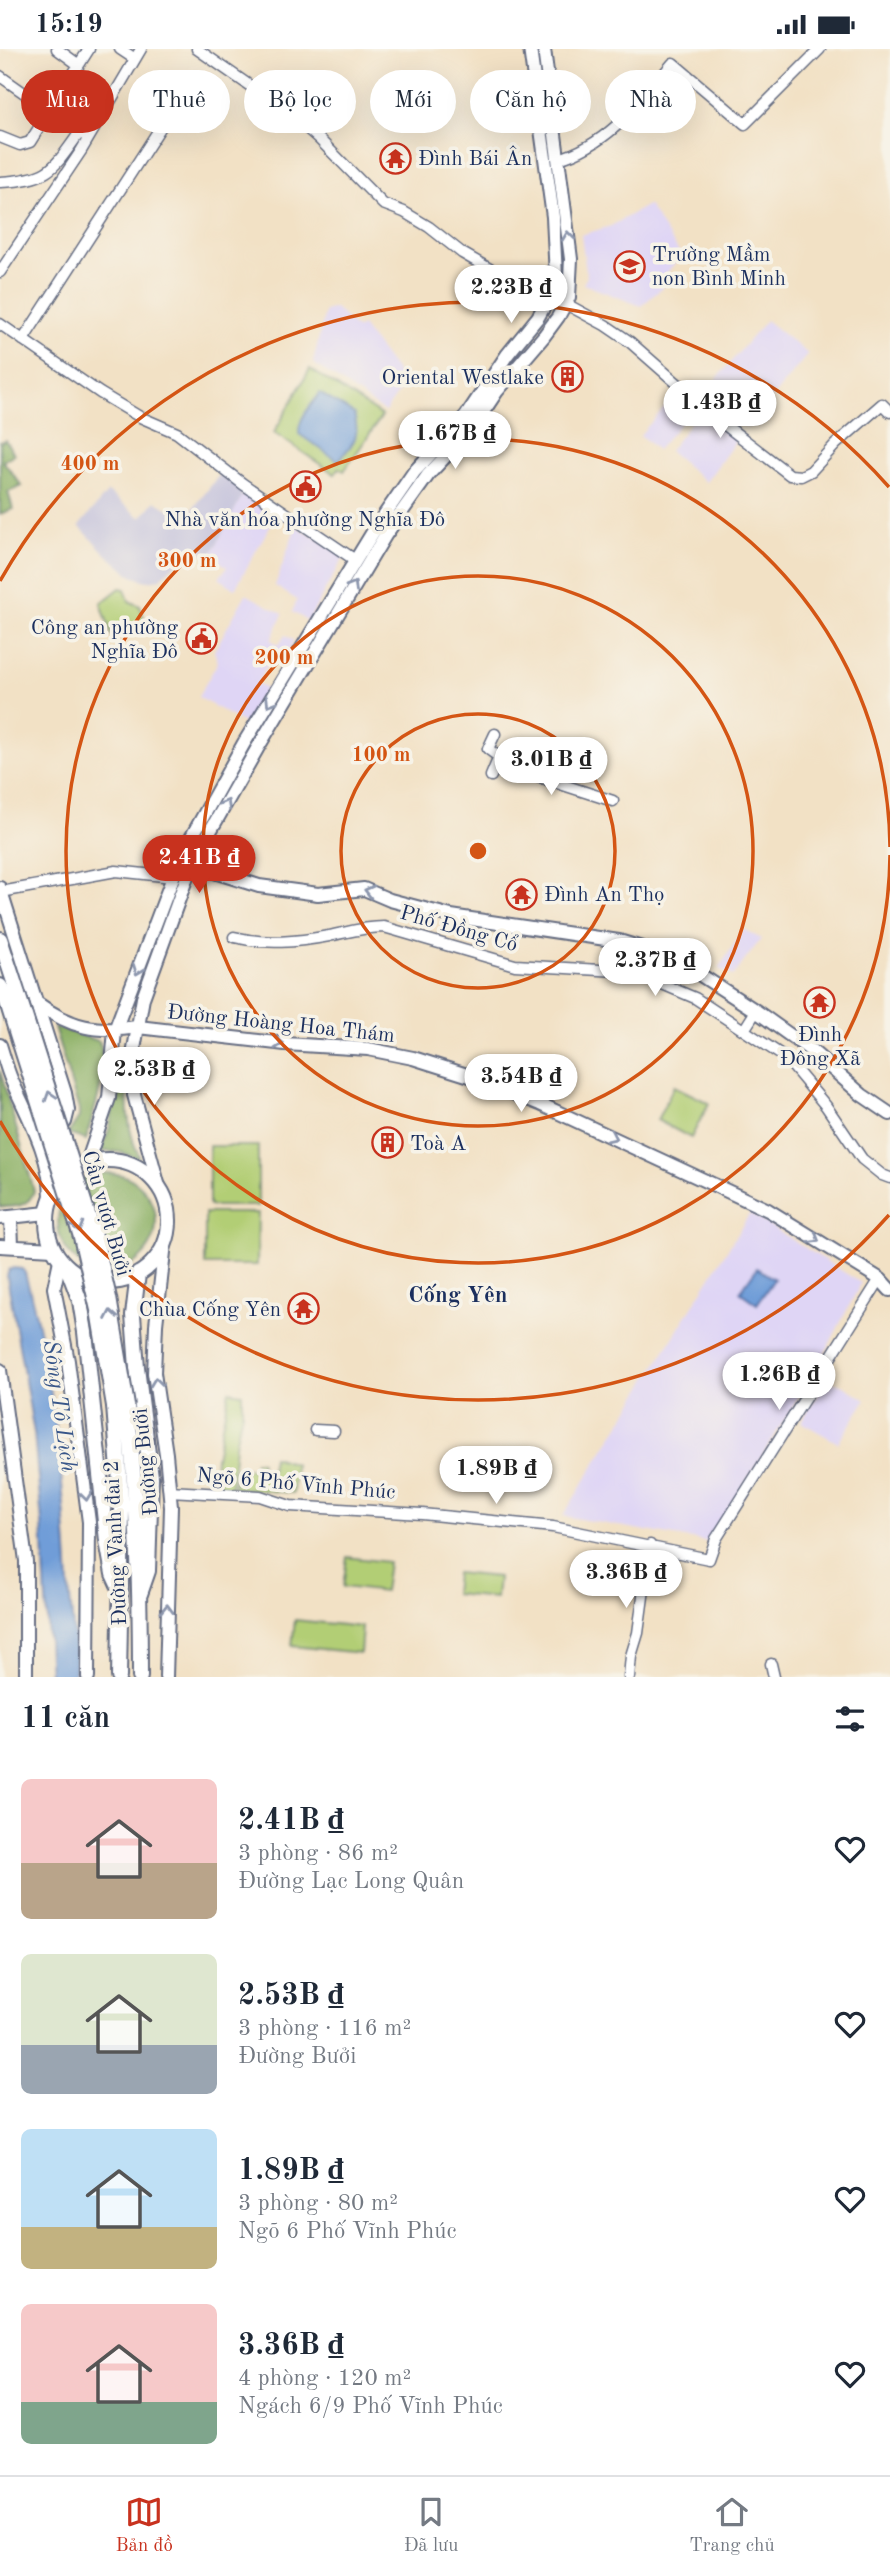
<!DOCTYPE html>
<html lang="vi">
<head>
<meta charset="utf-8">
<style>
	body { margin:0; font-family:"Old Standard TT",serif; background:#f2f2f3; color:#1f2937; height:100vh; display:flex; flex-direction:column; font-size:26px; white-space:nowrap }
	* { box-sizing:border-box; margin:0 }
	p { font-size:23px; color:#747a83 }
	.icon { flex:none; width:38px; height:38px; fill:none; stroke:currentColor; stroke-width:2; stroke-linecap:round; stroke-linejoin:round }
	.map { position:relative; height:1628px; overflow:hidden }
	.drawer { display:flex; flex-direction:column; background:#fff; flex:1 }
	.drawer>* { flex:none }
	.banner { position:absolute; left:21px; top:21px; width:849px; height:63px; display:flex; gap:14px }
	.price { position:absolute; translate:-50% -60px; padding:0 16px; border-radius:24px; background:#fff; color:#222; font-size:23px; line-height:46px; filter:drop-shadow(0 2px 4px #0008) }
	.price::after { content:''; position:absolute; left:50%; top:42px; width:21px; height:16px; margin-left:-10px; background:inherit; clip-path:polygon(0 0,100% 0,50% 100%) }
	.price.on { background:#c8321e; color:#fff }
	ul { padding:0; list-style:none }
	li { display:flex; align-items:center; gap:21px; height:175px; padding:0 21px }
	li span { display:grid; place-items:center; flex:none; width:196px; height:140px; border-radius:10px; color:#555 }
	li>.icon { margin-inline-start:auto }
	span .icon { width:84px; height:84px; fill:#fffc; stroke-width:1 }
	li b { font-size:30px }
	h2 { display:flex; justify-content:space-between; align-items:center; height:84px; padding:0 21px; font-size:30px }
	.pill { padding:0 24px; border-radius:32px; background:#fff; box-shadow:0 7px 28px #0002; font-size:24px; line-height:63px }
	.pill.on { background:#c8321e; color:#fff }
	.status { display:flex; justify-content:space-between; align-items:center; height:49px; padding:0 35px; background:#fff; direction:ltr }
	.status svg { height:19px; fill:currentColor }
	.dock { display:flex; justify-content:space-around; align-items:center; height:98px; border-top:2px solid #e0e1e3; background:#fff; font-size:19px; color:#747a83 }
	.dock a { display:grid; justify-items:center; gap:4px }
	.dock .on { color:#c8321e }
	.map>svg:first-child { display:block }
	.built { fill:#dfd5f5 }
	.industrial { fill:#c3c1db }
	.green { fill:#b2ce75; stroke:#667e6a; stroke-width:2 }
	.forest { fill:#8db166; stroke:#547062; stroke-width:2 }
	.water { fill:#6f9dd8; stroke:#45669b; stroke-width:2 }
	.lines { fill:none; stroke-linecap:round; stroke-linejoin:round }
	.minor-casing { stroke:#666d82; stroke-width:13 }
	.major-casing { stroke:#666d82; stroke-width:16 }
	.highway-casing { stroke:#666d82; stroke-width:18 }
	.minor { stroke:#fff; stroke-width:10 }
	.major { stroke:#fff; stroke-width:12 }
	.highway { stroke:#fff; stroke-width:14 }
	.highway-bridge-casing { stroke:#666d82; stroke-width:18; stroke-linecap:butt }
	.highway-bridge { stroke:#fff; stroke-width:14 }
	.oneway { stroke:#8d97ae }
	.ring { fill:none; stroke:#d45514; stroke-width:3.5 }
	.labels { text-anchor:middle; stroke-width:7; stroke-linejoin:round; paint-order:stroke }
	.poi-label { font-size:21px; fill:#1b2f5e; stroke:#f7f3e8; text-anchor:start }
	.street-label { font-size:21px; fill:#1b2f5e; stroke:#f7f3e8 }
	.neighbourhood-label { font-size:23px; font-weight:bold; fill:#1b2f5e; stroke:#f7f3e8 }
	.water-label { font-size:23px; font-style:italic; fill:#385689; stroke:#f7f3e8 }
	.centre { fill:#d45514; stroke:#f7f3e8; stroke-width:3.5 }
	.ring-label { font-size:21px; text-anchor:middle; font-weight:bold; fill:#d45514; stroke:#f7f3e8; stroke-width:7; stroke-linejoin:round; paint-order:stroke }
</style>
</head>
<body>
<div class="status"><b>15:19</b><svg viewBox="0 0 49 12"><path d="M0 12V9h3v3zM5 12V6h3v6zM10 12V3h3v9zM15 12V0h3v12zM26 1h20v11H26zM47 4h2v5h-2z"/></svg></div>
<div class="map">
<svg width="890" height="1628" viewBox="0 0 890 1628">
	<rect width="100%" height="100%" fill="#f7f3e8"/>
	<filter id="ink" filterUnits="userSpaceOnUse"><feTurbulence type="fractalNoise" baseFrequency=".0143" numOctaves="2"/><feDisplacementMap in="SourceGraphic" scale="14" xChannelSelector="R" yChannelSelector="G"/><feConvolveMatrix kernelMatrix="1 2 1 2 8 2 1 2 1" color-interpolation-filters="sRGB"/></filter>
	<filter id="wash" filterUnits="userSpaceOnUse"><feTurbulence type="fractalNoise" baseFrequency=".00686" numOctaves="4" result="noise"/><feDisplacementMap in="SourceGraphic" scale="28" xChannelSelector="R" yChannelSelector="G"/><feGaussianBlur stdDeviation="1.57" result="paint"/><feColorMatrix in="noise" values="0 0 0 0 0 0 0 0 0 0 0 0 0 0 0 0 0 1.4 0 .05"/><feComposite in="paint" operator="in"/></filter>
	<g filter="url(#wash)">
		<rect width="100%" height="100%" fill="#f2e1c5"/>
		<path class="built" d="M648 156 681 206 663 229 668 234 641 257 583 235 587 228 581 186 611 177Z
			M335 259 356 280 362 277 405 334 385 363 313 314 325 262Z
			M766 271 808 305 747 379 704 345Z
			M671 351 688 366 657 401 640 386Z
			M700 361 737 390 706 433 669 402Z
			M242 447H250L277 464 235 540 219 529 227 518 211 506Z
			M296 477 345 506 308 572 292 563 297 551 275 537Z
			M246 545 283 565 271 591 279 596 285 586 294 592 285 609 274 603 257 635 266 640 245 675 198 648 218 613 214 602Z
			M743 880 761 890 733 927 719 920Z
			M750 1164 861 1234 817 1319 708 1493 563 1467Z
			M827 1331 844 1337 866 1351 838 1394 801 1373Z"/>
		<path class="industrial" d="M220 425 240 439 242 447 211 506 204 501 200 507 190 501 160 530 147 532 132 527 105 504 79 477 108 443 141 469 155 452 185 470Z"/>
		<path class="green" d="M310 320 382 367 344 422 339 419 335 425 274 384Z
			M120 539 125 540 129 552 140 557 148 581 112 587 101 554Z
			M674 1037 709 1054 691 1089 657 1071Z
			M209 1097H258V1157H209Z
			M205 1164H258L257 1216H205Z
			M229 1342 242 1344V1363L235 1396 231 1439 219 1441 220 1429 215 1427 216 1408Z
			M273 1408 295 1415 293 1444 234 1439 236 1419 254 1420 255 1412 261 1413 259 1420 271 1421Z
			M347 1508 388 1513 384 1543 343 1538Z
			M456 1524 498 1528 496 1549 454 1545Z
			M295 1571 362 1578 360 1604 292 1597Z"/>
		<path class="forest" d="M5 391 14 405 3 412 22 437 8 443 13 460 0 465V393Z
			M54 978 99 992C111 1021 93 1061 86 1091L68 1085 79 1068V1061Z
			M0 1021 34 1142C29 1158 15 1158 0 1158Z
			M119 1031H124L128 1035C126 1060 128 1084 139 1107L137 1109 120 1103 101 1102 109 1080Z
			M58 1173a49 49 0 1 1 98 0a49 49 0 1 1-98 0Z"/>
		<path class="water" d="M320 344 354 365C361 389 353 395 338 412L299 385C298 369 311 357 320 344Z
			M13 1219 22 1220 25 1224C54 1327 64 1431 69 1537 71 1567 77 1598 74 1628H50L42 1474 34 1384 7 1227 9 1221Z
			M757 1219 774 1230 757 1255 740 1243Z"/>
	</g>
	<g filter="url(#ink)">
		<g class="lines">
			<defs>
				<path id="minor" d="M57 0 79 16
					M120 0 135 10
					M197 0 292 66 319 90 383 155 404 163 429 178 462 204 528 242 548 250
					M0 27 88 89
					M0 88 20 96 30 93 89 0
					M558 110C609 96 640 53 673 14L745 75 820 0
					M0 133C50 130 52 122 80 83
					M0 223 81 102 141 0
					M566 255 605 276 630 293 720 372 790 426 801 427 811 422 836 395 882 355 890 363
					M0 275 100 344 140 368 177 384 243 435 355 511
					M23 291 184 42
					M496 717 526 724 613 752
					M491 727 499 708 488 700 495 685
					M1 843 116 822 173 828
					M234 888C266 896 297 893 329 887 348 883 364 878 384 878L515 916 617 922 648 929 695 949 786 1009 826 1057 862 1110 882 1126 890 1129
					M744 981 756 962
					M315 1381 334 1382
					M169 1442 260 1447 290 1457 422 1465 553 1478 709 1510 716 1490 880 1230
					M771 1615 774 1628
					M629 1628 631 1607 638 1584 650 1496"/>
				<path id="major" d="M186 810 211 822 259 837 318 845 364 840 390 851 451 867 619 892 658 904 699 925 756 962 812 1002 862 1046 890 1065
					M0 839 65 1044 68 1061 65 1073 48 1080 31 1071
					M37 954C71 979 97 984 138 978L285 995 368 1000 413 1009 470 1027 540 1055 768 1161 880 1230 890 1241
					M0 996C4 1008 7 1021 12 1032 28 1068 51 1108 51 1148
					M87 1114 109 1049 115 981 181 807 244 694 376 478 414 423 466 367 507 306 538 268 552 244 556 228 553 168 530 0
					M159 1138 134 1046 133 1006 143 949 192 814 257 700 386 485 428 426 473 378 497 342 544 287 558 268 569 248 571 210 544 0
					M11 1168 12 1197
					M0 1169 47 1164
					M165 1194 156 1276 154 1324 166 1405 171 1458 166 1628
					M0 1197 53 1200
					M60 1211 54 1239 68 1312 89 1473 88 1628
					M0 1321 26 1512V1628"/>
				<path id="highway" d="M0 890 18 945
					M0 937 6 950
					M47 1172a61 61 0 1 1 122 0a61 61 0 1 1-122 0Z
					M67 1218 80 1252 85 1283 107 1492 113 1525 120 1540
					M138 1225 133 1266 137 1319 151 1428 148 1522 140 1545
					M114 1357 122 1461 119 1628
					M127 1357C138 1447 140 1538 140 1628"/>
			</defs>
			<use href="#minor" class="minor-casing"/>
			<use href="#major" class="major-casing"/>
			<use href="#highway" class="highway-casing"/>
			<use href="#minor" class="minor"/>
			<use href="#major" class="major"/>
			<use href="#highway" class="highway"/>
			<defs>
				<path id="highway-bridge" d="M18 945 94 1184 109 1249 127 1357
					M6 950 81 1188 98 1261 114 1357"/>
			</defs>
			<use href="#highway-bridge" class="highway-bridge-casing"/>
			<use href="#highway-bridge" class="highway-bridge"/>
		</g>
		<defs><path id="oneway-chevron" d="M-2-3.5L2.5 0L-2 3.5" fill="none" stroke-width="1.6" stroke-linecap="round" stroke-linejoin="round" transform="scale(1.75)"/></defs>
		<g class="oneway">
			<use href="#oneway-chevron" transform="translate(568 187) rotate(-97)"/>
			<use href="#oneway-chevron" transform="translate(353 537) rotate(-59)"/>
			<use href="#oneway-chevron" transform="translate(270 653) rotate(121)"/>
			<use href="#oneway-chevron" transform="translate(226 755) rotate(-61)"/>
			<use href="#oneway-chevron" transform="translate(369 842) rotate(-166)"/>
			<use href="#oneway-chevron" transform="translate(138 921) rotate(111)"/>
			<use href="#oneway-chevron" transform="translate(279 994) rotate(6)"/>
			<use href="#oneway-chevron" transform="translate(50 1047) rotate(-108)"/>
			<use href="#oneway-chevron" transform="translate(612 1088) rotate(25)"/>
			<use href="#oneway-chevron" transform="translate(78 1178) rotate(74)"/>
			<use href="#oneway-chevron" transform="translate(815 1190) rotate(31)"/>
			<use href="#oneway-chevron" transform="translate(111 1266) rotate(-100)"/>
			<use href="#oneway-chevron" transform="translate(156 1333) rotate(-97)"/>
			<use href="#oneway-chevron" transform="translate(86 1447) rotate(83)"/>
			<use href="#oneway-chevron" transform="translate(167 1560) rotate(-89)"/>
		</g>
	</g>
	<g class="ring">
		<circle cx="478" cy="802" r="137"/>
		<circle cx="478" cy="802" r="275"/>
		<path d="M890 806A412 412 0 1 1 890 798"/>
		<path d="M889 1166A549 549 0 0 1 0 1072M0 532A549 549 0 0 1 889 438"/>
	</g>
	<defs>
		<symbol id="temple-ring" viewBox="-11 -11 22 22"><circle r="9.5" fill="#f7f3e8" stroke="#c8321e" stroke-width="1.5"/><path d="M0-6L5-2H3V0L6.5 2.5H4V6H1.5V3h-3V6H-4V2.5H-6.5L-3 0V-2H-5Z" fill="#c8321e"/></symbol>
		<symbol id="school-ring" viewBox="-11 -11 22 22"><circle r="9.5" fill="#f7f3e8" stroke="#c8321e" stroke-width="1.5"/><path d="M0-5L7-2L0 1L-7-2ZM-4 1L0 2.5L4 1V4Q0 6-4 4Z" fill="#c8321e"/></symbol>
		<symbol id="building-ring" viewBox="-11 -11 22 22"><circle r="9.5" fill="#f7f3e8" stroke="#c8321e" stroke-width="1.5"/><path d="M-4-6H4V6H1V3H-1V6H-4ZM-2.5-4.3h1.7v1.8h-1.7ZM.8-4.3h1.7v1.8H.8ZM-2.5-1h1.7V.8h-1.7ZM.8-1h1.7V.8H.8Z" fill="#c8321e"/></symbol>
		<symbol id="civic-ring" viewBox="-11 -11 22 22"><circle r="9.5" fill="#f7f3e8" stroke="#c8321e" stroke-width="1.5"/><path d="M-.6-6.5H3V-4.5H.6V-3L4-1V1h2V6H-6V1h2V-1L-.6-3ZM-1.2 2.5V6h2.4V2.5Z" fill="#c8321e"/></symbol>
	</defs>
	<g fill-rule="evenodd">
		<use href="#temple-ring" x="378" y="92" width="35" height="35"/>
		<use href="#school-ring" x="612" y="200" width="35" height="35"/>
		<use href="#building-ring" x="550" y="310" width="35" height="35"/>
		<use href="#civic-ring" x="288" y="420" width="35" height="35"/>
		<use href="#civic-ring" x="184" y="572" width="35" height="35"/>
		<use href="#temple-ring" x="504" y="828" width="35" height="35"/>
		<use href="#temple-ring" x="802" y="936" width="35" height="35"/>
		<use href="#building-ring" x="370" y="1076" width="35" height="35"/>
		<use href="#temple-ring" x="286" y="1242" width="35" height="35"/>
	</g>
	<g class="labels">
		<g class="poi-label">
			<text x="418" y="116">Đình Bái Ân</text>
			<text x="652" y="212">Trường Mầm<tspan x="652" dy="24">non Bình Minh</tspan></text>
			<text x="544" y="335" text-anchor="end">Oriental Westlake</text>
			<text x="305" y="477" text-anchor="middle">Nhà văn hóa phường Nghĩa Đô</text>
			<text x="178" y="585" text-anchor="end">Công an phường<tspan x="178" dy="24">Nghĩa Đô</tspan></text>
			<text x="544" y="852">Đình An Thọ</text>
			<text x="820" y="992" text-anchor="middle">Đình<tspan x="820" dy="24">Đông Xã</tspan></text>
			<text x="410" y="1101">Toà A</text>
			<text x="281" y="1267" text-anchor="end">Chùa Cống Yên</text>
		</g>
		<g class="street-label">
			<text transform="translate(459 879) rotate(16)" y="7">Phố Đồng Cổ</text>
			<text transform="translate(281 974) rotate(6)" y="7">Đường Hoàng Hoa Thám</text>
			<text transform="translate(107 1164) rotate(74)" y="7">Cầu vượt Bưởi</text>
			<text transform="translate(145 1413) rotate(-96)" y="7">Đường Bưởi</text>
			<text transform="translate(296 1434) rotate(5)" y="7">Ngõ 6 Phố Vĩnh Phúc</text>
			<text transform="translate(115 1494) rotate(-93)" y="7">Đường Vành đai 2</text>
		</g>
		<g class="neighbourhood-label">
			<text x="458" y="1253">Cống Yên</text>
		</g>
		<g class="water-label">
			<text transform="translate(61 1357) rotate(82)" y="8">Sông Tô Lịch</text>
		</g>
	</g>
	<circle cx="478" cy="802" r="10" class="centre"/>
	<g class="ring-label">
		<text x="90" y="421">400 m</text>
		<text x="187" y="518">300 m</text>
		<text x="284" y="615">200 m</text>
		<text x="381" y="712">100 m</text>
	</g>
</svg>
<b class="price" style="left:511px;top:276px">2.23B ₫</b>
<b class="price" style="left:720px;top:391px">1.43B ₫</b>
<b class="price" style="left:455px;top:422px">1.67B ₫</b>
<b class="price" style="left:551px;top:748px">3.01B ₫</b>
<b class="price on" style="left:199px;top:846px">2.41B ₫</b>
<b class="price" style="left:655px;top:949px">2.37B ₫</b>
<b class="price" style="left:154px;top:1058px">2.53B ₫</b>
<b class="price" style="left:521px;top:1065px">3.54B ₫</b>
<b class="price" style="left:779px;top:1363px">1.26B ₫</b>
<b class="price" style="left:496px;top:1457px">1.89B ₫</b>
<b class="price" style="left:626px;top:1561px">3.36B ₫</b>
<div class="banner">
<a class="pill on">Mua</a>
<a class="pill">Thuê</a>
<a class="pill">Bộ lọc</a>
<a class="pill">Mới</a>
<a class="pill">Căn hộ</a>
<a class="pill">Nhà</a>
</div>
</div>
<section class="drawer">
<h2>11 căn<svg class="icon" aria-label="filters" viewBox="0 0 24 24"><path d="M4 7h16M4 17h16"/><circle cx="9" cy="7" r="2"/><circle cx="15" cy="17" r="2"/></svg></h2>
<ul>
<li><span style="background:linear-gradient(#f6c9c9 60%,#b9a48a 0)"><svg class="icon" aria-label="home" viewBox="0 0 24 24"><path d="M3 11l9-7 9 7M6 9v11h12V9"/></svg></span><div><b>2.41B ₫</b><p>3 phòng · 86 m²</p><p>Đường Lạc Long Quân</p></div><svg class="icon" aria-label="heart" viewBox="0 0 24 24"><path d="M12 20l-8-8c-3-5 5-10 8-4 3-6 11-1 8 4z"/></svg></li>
<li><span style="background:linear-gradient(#dfe7d0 65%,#9aa5b1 0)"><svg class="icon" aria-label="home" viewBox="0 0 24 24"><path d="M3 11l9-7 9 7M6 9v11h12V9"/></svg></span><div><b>2.53B ₫</b><p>3 phòng · 116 m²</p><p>Đường Bưởi</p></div><svg class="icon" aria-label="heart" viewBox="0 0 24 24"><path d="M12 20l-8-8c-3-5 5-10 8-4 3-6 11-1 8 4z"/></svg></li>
<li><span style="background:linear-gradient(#bfe0f5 70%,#c2b280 0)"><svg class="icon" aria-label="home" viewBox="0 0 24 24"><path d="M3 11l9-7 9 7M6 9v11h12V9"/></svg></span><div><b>1.89B ₫</b><p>3 phòng · 80 m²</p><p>Ngõ 6 Phố Vĩnh Phúc</p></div><svg class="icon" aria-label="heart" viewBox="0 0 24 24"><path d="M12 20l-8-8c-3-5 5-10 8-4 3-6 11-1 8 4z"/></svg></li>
<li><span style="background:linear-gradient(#f6c9c9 70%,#7fa58c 0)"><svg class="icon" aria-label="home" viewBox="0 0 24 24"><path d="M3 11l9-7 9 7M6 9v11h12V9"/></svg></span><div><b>3.36B ₫</b><p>4 phòng · 120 m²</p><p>Ngách 6/9 Phố Vĩnh Phúc</p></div><svg class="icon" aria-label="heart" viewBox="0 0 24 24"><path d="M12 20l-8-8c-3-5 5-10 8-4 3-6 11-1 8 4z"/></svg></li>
</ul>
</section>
<nav class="dock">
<a class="on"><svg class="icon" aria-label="map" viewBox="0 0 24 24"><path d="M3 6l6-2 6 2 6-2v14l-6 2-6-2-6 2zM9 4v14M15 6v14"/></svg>Bản đồ</a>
<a><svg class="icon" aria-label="saved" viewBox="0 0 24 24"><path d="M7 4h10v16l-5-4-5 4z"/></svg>Đã lưu</a>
<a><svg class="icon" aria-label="home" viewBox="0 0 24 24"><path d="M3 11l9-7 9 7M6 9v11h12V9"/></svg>Trang chủ</a>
</nav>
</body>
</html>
